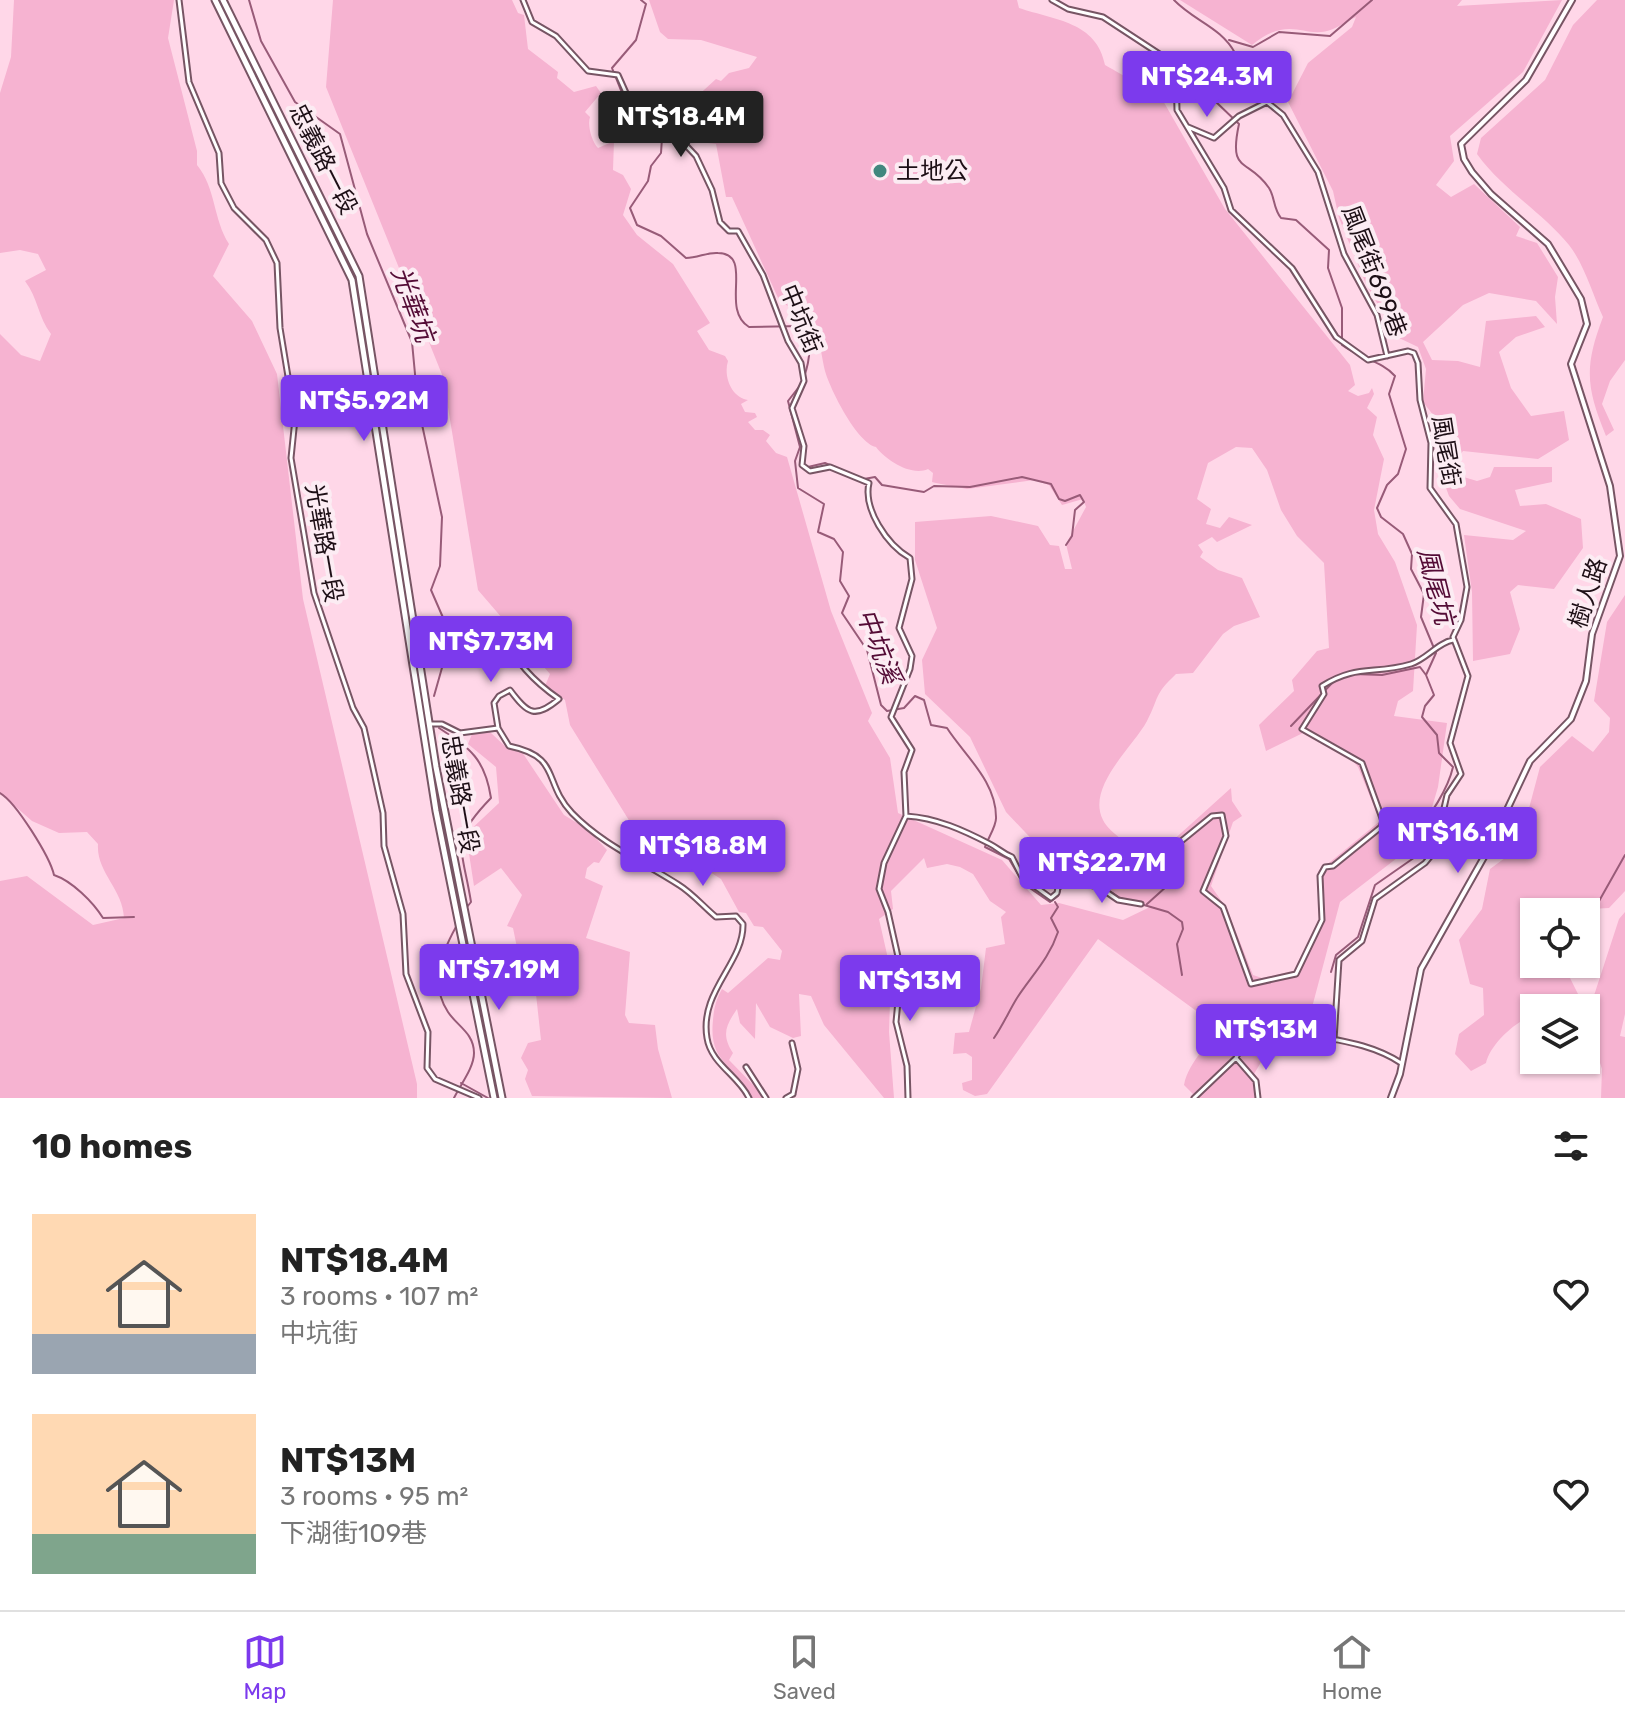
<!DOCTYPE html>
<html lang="en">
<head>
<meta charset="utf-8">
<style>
	body { margin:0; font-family:Rubik,"Noto Sans TC",sans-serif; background:#f6f6f6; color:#222; height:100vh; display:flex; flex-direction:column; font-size:30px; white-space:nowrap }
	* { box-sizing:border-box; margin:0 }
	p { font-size:26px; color:#767676 }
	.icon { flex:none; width:44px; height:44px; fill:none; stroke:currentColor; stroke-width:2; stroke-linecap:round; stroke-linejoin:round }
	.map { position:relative; height:1098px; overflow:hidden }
	.sheet { display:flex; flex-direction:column; background:#fff; flex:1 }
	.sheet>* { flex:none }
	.controls { position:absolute; left:1520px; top:898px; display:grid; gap:16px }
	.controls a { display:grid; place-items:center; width:80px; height:80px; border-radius:0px; background:#fff; box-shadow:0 2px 6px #0004; font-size:40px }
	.price { position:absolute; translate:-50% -68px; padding:0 18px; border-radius:8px; background:#7c3aed; color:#fff; font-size:26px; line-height:52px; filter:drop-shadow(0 2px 4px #0008) }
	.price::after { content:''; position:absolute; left:50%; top:48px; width:24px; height:18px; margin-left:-12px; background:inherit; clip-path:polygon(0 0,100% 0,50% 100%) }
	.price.selected { background:#222; color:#fff }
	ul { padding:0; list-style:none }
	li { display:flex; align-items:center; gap:24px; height:200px; padding:0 32px }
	li span { display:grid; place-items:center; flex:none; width:224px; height:160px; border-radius:0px; color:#555 }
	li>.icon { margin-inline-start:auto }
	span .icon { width:96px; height:96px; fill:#fffc; stroke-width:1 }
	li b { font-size:34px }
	h2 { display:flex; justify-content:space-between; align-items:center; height:96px; padding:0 32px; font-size:34px }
	.tab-bar { display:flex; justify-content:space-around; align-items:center; height:112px; border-top:2px solid #e0e0e0; background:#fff; font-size:22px; color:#767676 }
	.tab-bar a { display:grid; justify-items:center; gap:4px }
	.tab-bar .selected { color:#7c3aed }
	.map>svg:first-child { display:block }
	.green { fill:#f6b3d1; fill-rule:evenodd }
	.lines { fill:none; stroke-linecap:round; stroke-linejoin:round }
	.stream { stroke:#985b78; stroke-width:2 }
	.minor-casing { stroke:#775564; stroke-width:7 }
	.tertiary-casing { stroke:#775564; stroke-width:8 }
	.secondary-casing { stroke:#775564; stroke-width:9 }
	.minor { stroke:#fff; stroke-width:3 }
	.tertiary { stroke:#fff; stroke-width:4 }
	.secondary { stroke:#fff; stroke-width:5 }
	.poi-dot { fill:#41877e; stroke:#fcecf3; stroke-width:3 }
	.labels { text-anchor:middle; stroke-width:8; stroke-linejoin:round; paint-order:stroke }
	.street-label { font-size:24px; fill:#1d0f16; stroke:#fcecf3 }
	.poi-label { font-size:24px; fill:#1d0f16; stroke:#fcecf3; text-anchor:start }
	.water-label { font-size:26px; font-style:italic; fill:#540c36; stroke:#fcecf3 }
</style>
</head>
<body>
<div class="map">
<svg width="1625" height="1098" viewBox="0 0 1625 1098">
	<rect width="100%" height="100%" fill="#ffd7e8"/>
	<path class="green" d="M14 0H174L168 38 197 151V165C216 188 213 219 229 244L213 276 252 321 277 374 303 599 417 1084V1098H0V881L27 876 93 925 124 918C123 889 96 872 98 844L87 832 59 833 32 821 0 793V334L21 355 40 361 51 334C38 317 38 298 25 281L46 270 38 254 20 250 0 253V93L11 57Z
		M333 0H512L518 13 524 15 528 49 558 72 557 78 574 92 596 86 601 93 585 112 590 117C587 125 592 142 598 148L614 141 613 170 623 175 631 189 623 215 637 235 673 264 710 323 697 331 709 350 725 356 728 361C723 377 732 398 748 400L741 404 745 412 755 413 757 417 748 422 755 430H763L770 435 766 441 776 453 787 457 831 611 872 713 868 721 890 758 898 813 1002 860 1041 905 1059 903 1123 920 1150 907 1114 896 1105 884 1085 882 1069 874 1073 865 1048 848 1042 850 1006 812 970 737 925 694 922 660 937 628 915 560V522L991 516 1038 526 1050 545 1059 546 1065 569H1072L1066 544 1086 507 1083 499 1062 505 1049 485 1034 480 967 489 936 483 932 482 933 473 928 469C911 477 885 459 876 447 857 443 830 389 825 371 822 360 821 343 815 333 811 327 785 302 779 300L732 197H726L716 144 708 143 699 115 692 113 693 100 716 79 721 81 729 73 749 68 757 57 701 40 668 39 660 32 649 0H1017L1019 8C1055 20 1097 22 1105 65 1120 73 1144 90 1160 85L1162 99 1225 209 1350 365 1355 385 1348 391 1358 396 1369 393 1372 388 1374 394 1367 408 1377 417 1373 435 1384 459 1374 510 1378 534 1395 562 1417 625 1413 691 1398 701 1394 716 1447 723 1438 787 1423 838 1340 902 1306 1030 1268 1019 1257 1010 1243 1013 1279 1032 1251 1079 1256 1089 1255 1098H1197L1184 1085C1189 1059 1213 1044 1220 1019L1210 1021 1098 939 987 1094 975 1096 963 1090 962 1083 972 1080V1057L966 1053 953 1054 955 1033 969 1032 981 988 986 948 1005 944 1001 917 1006 912 990 901 973 874 960 867 947 864 927 868 924 858 891 891 893 909 879 919 891 972 889 1032 894 1098H884L824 1025 811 996 799 994 801 1036 793 1038 770 1027 756 1003 755 1039 740 1023 737 1009C726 1025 721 1035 733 1053L729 1060 761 1093V1098H751C737 1064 708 1065 713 1020 714 1008 716 1000 722 989L728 993 768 958 780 960 782 951 763 927 754 926 746 913 739 912 721 879 630 822 570 725 565 700 545 686 550 674 478 590 443 377 326 87ZM1236 447 1252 448 1267 470 1281 510 1297 536 1324 563 1329 648 1317 651 1292 680 1294 691 1259 725 1266 751 1303 733 1352 760 1358 767 1380 821 1318 872 1319 919 1300 966 1297 970 1262 978 1253 975 1227 909 1211 886 1233 822 1242 816 1232 801 1231 788 1150 861C1139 852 1108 832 1103 820 1086 787 1133 747 1147 721 1160 696 1153 696 1176 674L1193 673 1223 634 1234 626 1260 617 1242 578 1218 570 1200 557 1203 552 1198 545 1212 537 1217 542 1252 525 1229 517 1220 528 1206 524 1211 509 1197 499 1208 463Z
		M1180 0H1462L1457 6 1562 0 1523 72 1450 136 1454 161 1436 185 1451 197 1474 184 1520 227 1516 236 1537 243 1558 277 1555 297 1557 324 1536 301 1489 293 1463 305 1423 342 1432 360 1458 361 1480 367 1486 321 1536 316 1545 327 1516 337 1499 352 1511 388 1531 416 1564 411 1569 440 1538 459 1463 451 1458 458 1441 443V425L1423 402 1426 369 1418 347 1397 337 1366 284 1339 218 1333 191 1288 102 1308 63 1352 27 1356 17C1348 20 1341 26 1333 29 1305 41 1291 13 1252 45Z
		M1597 0H1625V360L1610 381 1602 404 1614 430 1606 436C1586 387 1584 367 1603 317 1593 295 1584 264 1569 245 1541 211 1502 189 1477 154L1481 138 1545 80 1573 25Z
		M1445 460 1458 465 1457 475 1477 481 1490 477 1494 467H1552V482L1515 490 1520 506 1546 504 1581 519 1583 548 1554 589 1518 585 1510 592 1520 629 1510 654 1473 661 1472 592 1464 535 1513 540 1526 531 1460 509 1449 496 1439 469 1445 465Z
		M1625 595V891L1609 908 1534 912V964H1570L1568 974 1578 994 1562 1008H1534V1016C1516 1020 1490 1045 1486 1063L1471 1071 1455 1054 1459 1034 1484 1015 1483 988 1470 984 1459 940 1482 909 1490 869 1509 855 1528 812 1540 767 1572 736 1593 752 1609 732 1610 718 1594 701 1607 622Z
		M490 732 508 749 522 752 564 815 587 829 607 850 599 863 594 862 587 868 585 878 603 886 586 938 630 952 625 1015 629 1023 655 1025 658 1049 672 1098 532 1096 525 1079 528 1070 521 1058 528 1043 541 1040 535 985 523 977 513 928 507 926 522 895 501 868 474 886 466 834 499 803 496 767 468 744 472 734Z
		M1625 912V1014L1620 1036 1625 1037V1098H1601L1602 1069 1586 1020 1619 919Z"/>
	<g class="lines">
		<path class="stream" d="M249 0 261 41 295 102 340 134 367 234 412 342 418 406 442 517 440 566 431 590 451 636 434 696
			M641 0 646 4 636 40 612 68 624 98 656 126 662 138 661 153 651 166 648 181 630 208 637 225 661 236 686 258C698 258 707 252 718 253 755 254 719 309 749 327L802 326C813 341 810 360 804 377
			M1174 0C1194 21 1221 27 1235 53 1233 71 1216 85 1215 101L1239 124C1228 175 1248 157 1269 188 1275 197 1273 208 1281 218L1296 220 1329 250 1328 268 1342 308V345C1361 359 1382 361 1395 376L1389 394 1406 449 1398 474 1387 485 1377 508 1381 517 1403 534 1412 554 1411 569 1424 594 1421 617 1436 653 1426 675 1434 695 1425 706 1422 717 1437 735 1439 753 1453 767C1448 789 1430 817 1414 834L1418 855 1375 885 1358 937 1336 955 1331 972
			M1229 40 1253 47 1279 32 1330 36 1372 0
			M802 383 788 401 800 447 795 461 798 488 824 504 818 532 834 539 843 552 840 581 849 596 842 613 867 650 881 705 887 711 904 708 915 696 924 700 931 725 947 728C965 756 996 781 996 817 997 825 988 838 985 847L1009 859 1024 884 1050 902 1058 896 1065 877 1102 886 1120 898 1168 912 1182 922 1183 929 1177 944 1182 975
			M808 467 825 463 858 477
			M864 479 875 477 882 485 924 492 934 486 970 487 1022 477 1051 484 1059 499 1065 501 1080 495 1084 502 1075 510 1072 536 1066 545
			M1354 674 1382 675 1420 667 1426 675
			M1291 726 1334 681
			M439 728C471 749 485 759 491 798 449 841 462 846 471 902L467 907
			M0 793C16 802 50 857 54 875 72 881 93 902 103 918L134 917
			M1147 904 1167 886
			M1594 910 1625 855
			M994 1038C1003 1025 1009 1011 1017 998 1032 975 1049 959 1058 932L1051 918 1058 907 1055 902
			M461 1083 488 1098
			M454 1098C460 1085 474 1068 474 1053 474 1033 457 1026 448 1012 426 979 447 941 464 913"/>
		<defs>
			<path id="minor" d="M179 0 189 82 219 153 221 183 234 208 266 240 277 263 280 328 295 419 291 458 314 593 353 708 364 728 383 813 384 846 403 914 406 974 428 1032 427 1068 435 1079 479 1098
				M523 0 532 22 556 36 588 71 618 75 627 95 647 104 696 156 712 190 720 222 729 231H738L763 275 788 341 801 363 804 381 792 408 804 446 802 465 810 471 830 467 869 483C863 509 887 545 910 558L912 579 899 628 912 656 910 669 891 717 912 750 904 772 906 816 884 863 879 889 888 912 901 970 896 1022 907 1066 908 1098
				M1052 0 1068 9 1103 17 1161 55 1176 73 1177 110 1224 188 1231 210 1292 268 1336 337 1368 360 1408 351 1414 353 1418 363 1420 400 1431 443 1430 488 1456 524 1467 587 1461 620 1453 637 1468 676 1450 743 1461 774 1447 795 1434 852 1425 863 1375 899 1362 941 1339 960 1334 1040
				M1188 127 1214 138 1239 116 1267 102 1283 115 1318 172 1344 254 1377 315 1387 356
				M431 724H442L460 733 498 728 494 703 499 696 510 690C528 714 535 719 559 699 533 681 515 661 501 632
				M498 728 509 746C562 757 542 781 572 813 603 845 642 861 679 885 692 893 704 907 716 917L736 916 743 924C744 963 699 991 707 1038 711 1064 739 1076 749 1098
				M906 816C937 818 963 830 990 844 998 848 1002 853 1012 857L1022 877 1051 898 1057 893 1060 876 1055 856 1104 877 1142 873 1212 816 1222 815 1226 836 1203 891 1223 907 1251 984 1296 974 1322 920 1320 876 1325 867 1333 866 1381 827 1383 821 1362 763 1302 729 1324 694 1322 686C1357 664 1373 675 1411 664 1427 659 1437 643 1453 640
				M1059 879 1099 887 1118 900 1141 904
				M792 1043 798 1069 793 1094
				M1236 1058 1256 1081 1258 1098
				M746 1067 766 1098
				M786 1098 793 1094
				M1194 1098 1236 1058 1255 1018C1302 1041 1357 1034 1401 1063"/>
			<path id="tertiary" d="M1391 1098 1400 1074 1421 969 1488 850 1530 761 1571 719 1586 681 1592 634 1620 556 1610 486 1571 364 1587 324 1581 299 1548 244 1491 194 1472 172 1464 159 1461 144 1526 80 1572 0"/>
			<path id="secondary" d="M215 0 352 280 436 811 494 1098
				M223 0 359 276 436 767 502 1098"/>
		</defs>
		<use href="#minor" class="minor-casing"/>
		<use href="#tertiary" class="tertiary-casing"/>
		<use href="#secondary" class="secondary-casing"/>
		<use href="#minor" class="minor"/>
		<use href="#tertiary" class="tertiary"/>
		<use href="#secondary" class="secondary"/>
	</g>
	<circle class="poi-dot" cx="880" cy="171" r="8"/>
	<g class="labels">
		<g class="street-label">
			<text transform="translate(323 159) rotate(63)" y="8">忠義路一段</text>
			<text transform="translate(1374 271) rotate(69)" y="8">風尾街699巷</text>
			<text transform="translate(801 319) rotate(68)" y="8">中坑街</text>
			<text transform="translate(1446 451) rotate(81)" y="8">風尾街</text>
			<text transform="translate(324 543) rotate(80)" y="8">光華路一段</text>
			<text transform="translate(1588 593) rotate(-72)" y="8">樹人路</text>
			<text transform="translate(460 794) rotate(80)" y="8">忠義路一段</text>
		</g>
		<g class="poi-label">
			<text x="896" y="179">土地公</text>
		</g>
		<g class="water-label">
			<text transform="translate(413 304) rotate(70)" y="9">光華坑</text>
			<text transform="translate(1436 586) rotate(76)" y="9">風尾坑</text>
			<text transform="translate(879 646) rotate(69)" y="9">中坑溪</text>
		</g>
	</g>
</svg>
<div class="controls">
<a><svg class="icon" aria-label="locate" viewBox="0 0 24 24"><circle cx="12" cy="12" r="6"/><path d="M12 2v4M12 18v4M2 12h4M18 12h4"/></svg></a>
<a><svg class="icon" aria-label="layers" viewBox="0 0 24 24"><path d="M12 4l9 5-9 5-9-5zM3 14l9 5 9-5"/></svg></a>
</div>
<b class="price" style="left:1207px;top:119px">NT$24.3M</b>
<b class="price selected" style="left:681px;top:159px">NT$18.4M</b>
<b class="price" style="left:364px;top:443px">NT$5.92M</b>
<b class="price" style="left:491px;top:684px">NT$7.73M</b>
<b class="price" style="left:1458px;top:875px">NT$16.1M</b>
<b class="price" style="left:703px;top:888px">NT$18.8M</b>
<b class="price" style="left:1102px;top:905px">NT$22.7M</b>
<b class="price" style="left:499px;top:1012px">NT$7.19M</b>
<b class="price" style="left:910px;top:1023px">NT$13M</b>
<b class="price" style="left:1266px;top:1072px">NT$13M</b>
</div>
<section class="sheet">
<h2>10 homes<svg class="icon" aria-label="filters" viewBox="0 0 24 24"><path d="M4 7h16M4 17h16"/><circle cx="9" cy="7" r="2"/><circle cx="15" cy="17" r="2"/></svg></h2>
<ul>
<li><span style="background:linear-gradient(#ffd9b3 75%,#9aa5b1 0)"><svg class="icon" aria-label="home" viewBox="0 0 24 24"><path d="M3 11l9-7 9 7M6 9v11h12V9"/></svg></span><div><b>NT$18.4M</b><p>3 rooms · 107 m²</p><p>中坑街</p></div><svg class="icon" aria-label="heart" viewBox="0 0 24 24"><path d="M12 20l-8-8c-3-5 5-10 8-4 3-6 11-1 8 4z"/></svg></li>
<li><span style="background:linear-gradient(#ffd9b3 75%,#7fa58c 0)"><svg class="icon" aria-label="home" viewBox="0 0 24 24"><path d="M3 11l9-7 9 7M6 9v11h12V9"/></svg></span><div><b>NT$13M</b><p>3 rooms · 95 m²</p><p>下湖街109巷</p></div><svg class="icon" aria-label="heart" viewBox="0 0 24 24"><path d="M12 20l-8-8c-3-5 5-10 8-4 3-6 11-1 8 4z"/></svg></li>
</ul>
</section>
<nav class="tab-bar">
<a class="selected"><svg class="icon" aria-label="map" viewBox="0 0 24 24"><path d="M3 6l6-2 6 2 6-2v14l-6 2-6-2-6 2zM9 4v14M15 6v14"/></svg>Map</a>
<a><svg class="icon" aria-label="saved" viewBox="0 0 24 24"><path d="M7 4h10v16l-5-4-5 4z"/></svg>Saved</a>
<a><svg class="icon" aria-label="home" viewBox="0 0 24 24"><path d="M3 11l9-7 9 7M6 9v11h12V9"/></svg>Home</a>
</nav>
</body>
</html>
